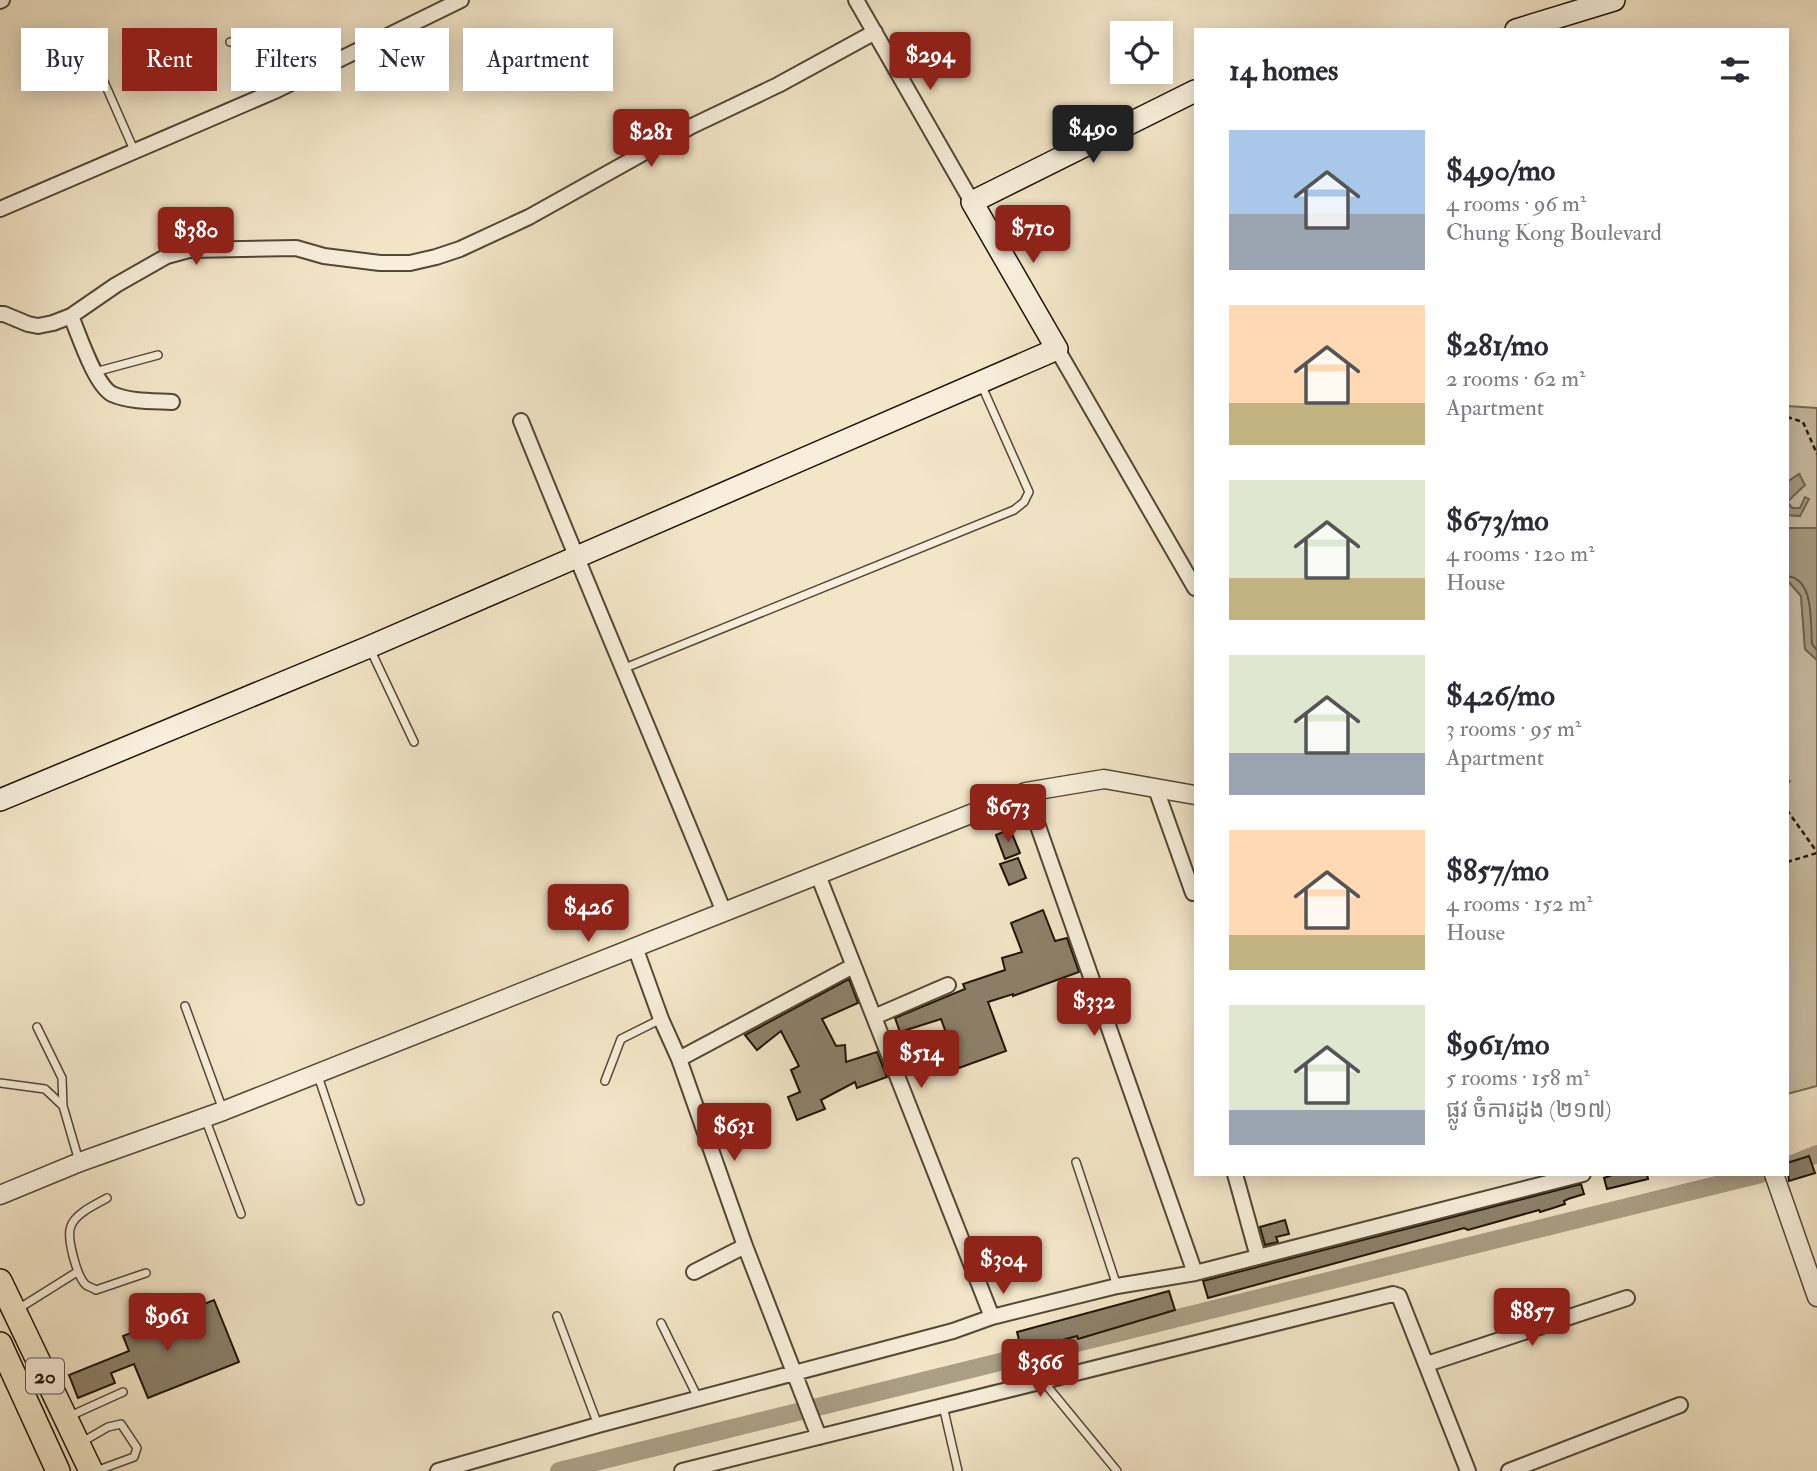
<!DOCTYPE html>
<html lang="en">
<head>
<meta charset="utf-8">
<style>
	body { margin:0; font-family:"IM FELL Double Pica","Noto Sans Khmer",serif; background:#f2f2f3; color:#2b2b33; height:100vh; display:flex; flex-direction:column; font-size:26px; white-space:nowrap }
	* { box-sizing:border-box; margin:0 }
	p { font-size:23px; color:#7c7c81 }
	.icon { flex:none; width:38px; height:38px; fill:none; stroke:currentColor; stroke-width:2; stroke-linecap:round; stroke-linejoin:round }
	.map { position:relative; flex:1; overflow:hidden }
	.drawer { position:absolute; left:1194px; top:28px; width:595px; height:1148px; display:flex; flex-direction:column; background:#fff; border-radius:0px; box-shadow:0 4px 18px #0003 }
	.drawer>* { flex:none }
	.guide { position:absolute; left:21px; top:28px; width:665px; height:63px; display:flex; gap:14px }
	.controls { position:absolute; left:1110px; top:21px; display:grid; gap:14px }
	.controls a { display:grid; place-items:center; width:63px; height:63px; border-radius:0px; background:#fff; box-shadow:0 4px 18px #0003; font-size:35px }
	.price { position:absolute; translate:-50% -60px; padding:0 16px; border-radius:7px; background:#8f2418; color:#fff; font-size:23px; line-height:46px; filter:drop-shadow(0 2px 4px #0008) }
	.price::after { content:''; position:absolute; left:50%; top:42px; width:21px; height:16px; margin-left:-10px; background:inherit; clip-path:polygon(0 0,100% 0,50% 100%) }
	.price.on { background:#222; color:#fff }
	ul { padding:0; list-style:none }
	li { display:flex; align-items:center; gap:21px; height:175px; padding:0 35px }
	li span { display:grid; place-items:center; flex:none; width:196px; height:140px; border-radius:0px; color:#555 }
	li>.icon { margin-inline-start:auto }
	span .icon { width:84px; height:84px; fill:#fffc; stroke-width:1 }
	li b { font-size:30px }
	h2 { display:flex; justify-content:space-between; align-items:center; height:84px; padding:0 35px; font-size:30px }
	.tag { padding:0 24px; border-radius:0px; background:#fff; box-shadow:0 4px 18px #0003; font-size:24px; line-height:63px }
	.tag.on { background:#8f2418; color:#fff }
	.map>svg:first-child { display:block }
	.green { fill:#cfc2a7; stroke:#766b56; stroke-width:2 }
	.water { fill:#ab9f86; stroke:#736753; stroke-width:2 }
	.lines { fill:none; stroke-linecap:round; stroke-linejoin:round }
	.shore { stroke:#645a46; stroke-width:2 }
	.canal { stroke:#ab9f86; stroke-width:18 }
	.building { fill:#8d816b; stroke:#1e1406; stroke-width:2 }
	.service-casing { stroke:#534836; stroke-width:10 }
	.minor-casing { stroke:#534836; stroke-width:18 }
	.tertiary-casing { stroke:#534836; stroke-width:21 }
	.secondary-casing { stroke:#1e1406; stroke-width:24 }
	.primary-casing { stroke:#1e1406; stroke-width:26 }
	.path { stroke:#1e1406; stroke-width:2.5; stroke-dasharray:5 3.5; stroke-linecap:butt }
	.service { stroke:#f7efdb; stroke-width:7 }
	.minor { stroke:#f7efdb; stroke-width:14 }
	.tertiary { stroke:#f7efdb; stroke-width:18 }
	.secondary { stroke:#f7efdb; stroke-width:21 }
	.primary { stroke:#f3e6c8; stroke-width:23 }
	.labels { text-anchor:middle; stroke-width:5; stroke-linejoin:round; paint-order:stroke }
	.shield { fill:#f7efdb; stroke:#5f5646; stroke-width:2 }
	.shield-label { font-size:21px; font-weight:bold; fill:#1e1406 }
</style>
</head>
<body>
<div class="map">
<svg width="1817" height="1471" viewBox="0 0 1817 1471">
	<rect width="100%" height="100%" fill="#f3e6c8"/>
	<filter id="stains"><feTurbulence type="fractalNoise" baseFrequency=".00286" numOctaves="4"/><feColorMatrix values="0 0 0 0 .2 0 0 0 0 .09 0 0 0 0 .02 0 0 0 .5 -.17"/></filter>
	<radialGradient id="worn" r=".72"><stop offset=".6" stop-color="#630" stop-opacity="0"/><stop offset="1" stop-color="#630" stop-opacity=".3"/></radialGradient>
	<path class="green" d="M1787 406 1817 408V528H1789L1787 534V515L1800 516V508H1792L1787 502 1799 475 1787 482Z
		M1787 580 1801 595 1805 649 1817 660V1086L1787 1094V785L1790 781 1787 780Z"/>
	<path class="water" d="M1799 474 1805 485 1787 502 1792 508H1800L1805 497 1809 499 1800 516 1787 515V482Z
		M1789 528H1817V660L1805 649 1801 596 1787 580V534Z"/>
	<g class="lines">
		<path class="shore" d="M1787 576C1815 579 1810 623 1812 644L1817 650"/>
		<path class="canal" d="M1787 1166 1817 1154
			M559 1471 1761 1174"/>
	</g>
	<path class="building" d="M1010 829 1020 853 1005 859 996 835Z
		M1018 858 1026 878 1009 885 1000 864Z
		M1043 910 1055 941 1067 938 1079 972 1013 996V994L988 1002 1006 1051 959 1068 941 1019 900 1032 895 1018 965 989 963 984 1005 970 1002 958 1022 952 1011 923Z
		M849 979 858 1003 822 1019 836 1046 845 1045 846 1062 877 1052 887 1077 857 1088 855 1082 821 1100 825 1109 797 1120 788 1097 800 1092 791 1070 799 1066 781 1031 757 1050 745 1035Z
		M1809 1156 1815 1173 1789 1181 1787 1163Z
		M1615 1174H1647L1648 1179 1607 1189 1604 1178Z
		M1581 1184 1584 1194 1568 1199 1564 1201 1565 1204 1553 1208 1540 1212 1539 1210 1468 1230 1464 1228 1208 1298 1203 1281Z
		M1285 1220 1289 1234 1276 1237 1278 1242 1265 1245 1260 1227Z
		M1169 1291 1175 1310 1078 1339 1077 1336 1037 1347 1036 1344 1021 1348 1017 1332Z
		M214 1300 239 1362 148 1398 134 1364 111 1373 115 1383 78 1398 69 1375 129 1351 123 1336Z"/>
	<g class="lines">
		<defs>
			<path id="service" d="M230 42C270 40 266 57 277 90
				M101 75 134 150
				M95 372 158 355
				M371 651 414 742
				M625 668 1014 510 1024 502 1029 492 981 384
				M185 1006 223 1110
				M37 1027 62 1078 63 1106
				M317 1073 360 1201
				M605 1081 621 1039 661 1019
				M0 1083 45 1089 63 1106 79 1161
				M205 1118 241 1214
				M1076 1162 1117 1286
				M107 1198C95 1205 76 1213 71 1226 66 1237 77 1277 86 1285 89 1287 93 1288 96 1290L146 1273
				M18 1309 77 1272
				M557 1316 598 1425
				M661 1323 698 1398
				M1043 1381 1117 1471
				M943 1406 958 1471
				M70 1416 123 1392
				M82 1442 108 1427 121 1424 137 1448 134 1457 96 1471"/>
			<path id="minor" d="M856 0 972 202
				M0 1 2 0
				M0 209 277 90 461 0
				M0 314H4L28 324 38 326 53 323 71 316 116 285 167 256 189 250 296 248 324 256 380 263H410L436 257 460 249 529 217 692 126 778 85 875 32
				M71 316C79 335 95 385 112 394 130 402 153 401 172 402
				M1057 349 1195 588
				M521 421C587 585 657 748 724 912
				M1156 789 1193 893
				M1026 792 1195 1273
				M818 875 992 1317
				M635 947 661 1019 679 1059 745 1246 819 1437
				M874 1017 948 985
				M679 1059 853 966
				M1235 1174 1258 1257
				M694 1272 745 1246
				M1427 1364 1627 1298
				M438 1471 598 1425 953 1331 992 1317 1117 1286 1195 1273 1583 1174
				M682 1471 1393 1294 1399 1296 1468 1471
				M1509 1471 1680 1405"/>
			<path id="tertiary" d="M1774 1174 1817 1297
				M0 1195 80 1162 223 1111 1026 792 1104 779 1195 795"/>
			<path id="secondary" d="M1516 30 1614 0
				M0 800 369 647 1057 349 972 202 1195 91"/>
			<path id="primary" d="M0 1281 91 1471
				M0 1344 58 1471"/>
		</defs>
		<use href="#service" class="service-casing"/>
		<use href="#minor" class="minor-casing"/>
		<use href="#tertiary" class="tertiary-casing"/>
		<use href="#secondary" class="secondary-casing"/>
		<use href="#primary" class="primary-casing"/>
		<path class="path" d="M1787 417 1803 422 1817 454
			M1787 810 1817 852
			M1787 862 1817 853"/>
		<use href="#service" class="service"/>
		<use href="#minor" class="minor"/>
		<use href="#tertiary" class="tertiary"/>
		<use href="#secondary" class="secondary"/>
		<use href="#primary" class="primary"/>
	</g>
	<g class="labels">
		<rect class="shield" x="26" y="1358.5" width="38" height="35" rx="5"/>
		<g class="shield-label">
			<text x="45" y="1383">20</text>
		</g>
	</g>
	<rect width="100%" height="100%" filter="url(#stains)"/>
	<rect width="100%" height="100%" fill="url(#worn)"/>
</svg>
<div class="controls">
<a><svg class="icon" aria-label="locate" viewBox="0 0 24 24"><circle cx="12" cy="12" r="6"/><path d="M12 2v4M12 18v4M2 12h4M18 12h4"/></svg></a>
</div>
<b class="price" style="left:930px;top:92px">$294</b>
<b class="price on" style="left:1093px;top:165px">$490</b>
<b class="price" style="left:651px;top:169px">$281</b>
<b class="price" style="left:1033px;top:265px">$710</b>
<b class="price" style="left:196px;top:267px">$380</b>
<b class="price" style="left:1008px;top:844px">$673</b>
<b class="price" style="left:588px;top:944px">$426</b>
<b class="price" style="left:1094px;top:1038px">$332</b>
<b class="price" style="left:921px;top:1090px">$514</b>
<b class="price" style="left:734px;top:1163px">$631</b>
<b class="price" style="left:1003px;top:1296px">$304</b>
<b class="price" style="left:1532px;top:1348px">$857</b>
<b class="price" style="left:167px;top:1353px">$961</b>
<b class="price" style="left:1040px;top:1399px">$366</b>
<div class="guide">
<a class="tag">Buy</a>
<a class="tag on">Rent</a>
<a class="tag">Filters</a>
<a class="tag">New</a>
<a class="tag">Apartment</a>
</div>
<section class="drawer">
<h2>14 homes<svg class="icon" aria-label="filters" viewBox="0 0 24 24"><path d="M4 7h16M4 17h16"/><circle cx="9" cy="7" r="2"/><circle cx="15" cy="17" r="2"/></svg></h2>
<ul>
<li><span style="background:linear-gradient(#a9c7e8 60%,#9aa5b1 0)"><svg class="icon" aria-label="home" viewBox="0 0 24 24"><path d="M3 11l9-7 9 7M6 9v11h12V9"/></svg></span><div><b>$490/mo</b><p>4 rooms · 96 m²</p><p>Chung Kong Boulevard</p></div></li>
<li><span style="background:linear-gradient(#ffd9b3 70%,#c2b280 0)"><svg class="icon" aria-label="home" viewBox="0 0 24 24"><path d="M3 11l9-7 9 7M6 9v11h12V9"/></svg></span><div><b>$281/mo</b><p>2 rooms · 62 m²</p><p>Apartment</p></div></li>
<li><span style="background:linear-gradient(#dfe7d0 70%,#c2b280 0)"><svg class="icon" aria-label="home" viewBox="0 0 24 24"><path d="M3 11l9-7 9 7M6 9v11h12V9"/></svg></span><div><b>$673/mo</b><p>4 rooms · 120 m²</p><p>House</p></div></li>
<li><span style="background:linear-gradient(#dfe7d0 70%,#9aa5b1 0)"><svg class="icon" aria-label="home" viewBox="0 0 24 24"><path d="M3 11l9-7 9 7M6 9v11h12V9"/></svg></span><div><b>$426/mo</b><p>3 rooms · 95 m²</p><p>Apartment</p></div></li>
<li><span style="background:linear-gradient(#ffd9b3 75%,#c2b280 0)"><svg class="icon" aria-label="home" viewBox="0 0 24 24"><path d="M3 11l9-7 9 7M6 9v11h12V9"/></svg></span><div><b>$857/mo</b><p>4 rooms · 152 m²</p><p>House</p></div></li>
<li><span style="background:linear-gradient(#dfe7d0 75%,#9aa5b1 0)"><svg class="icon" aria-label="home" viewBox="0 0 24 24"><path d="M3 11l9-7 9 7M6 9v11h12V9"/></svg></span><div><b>$961/mo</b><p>5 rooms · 158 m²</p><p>ផ្លូវ ចំការដូង (២១៧)</p></div></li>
</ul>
</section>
</div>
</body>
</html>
